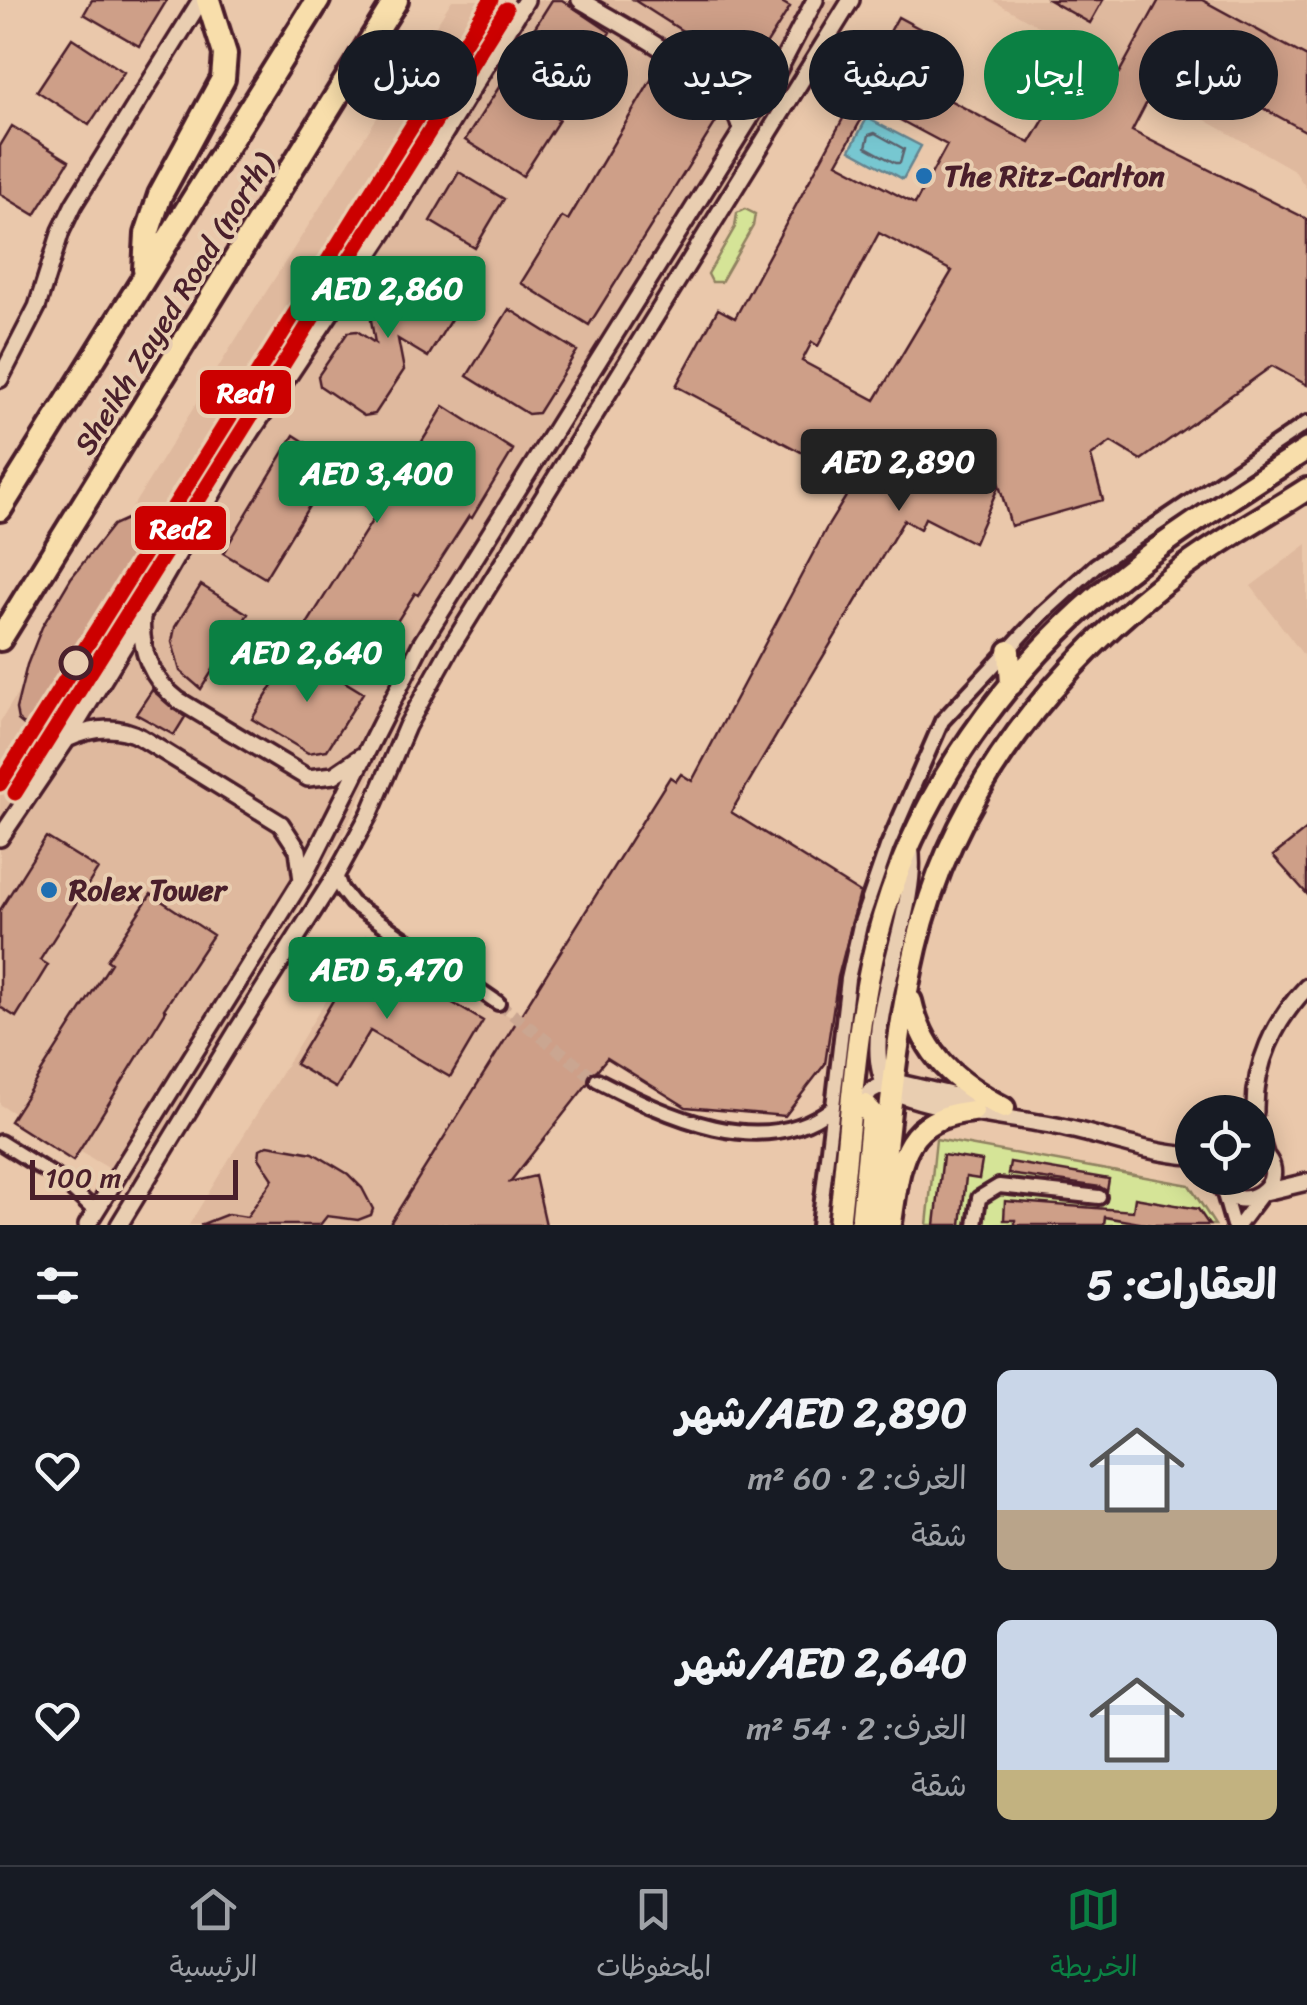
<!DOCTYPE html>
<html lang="ar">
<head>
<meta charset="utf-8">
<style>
	body { margin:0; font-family:Sriracha,"Playpen Sans Arabic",sans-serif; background:#242831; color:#f1f3f6; direction:rtl; height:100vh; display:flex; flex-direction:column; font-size:38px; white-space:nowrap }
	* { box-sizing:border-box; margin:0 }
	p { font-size:32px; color:#9ea1a6 }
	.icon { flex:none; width:55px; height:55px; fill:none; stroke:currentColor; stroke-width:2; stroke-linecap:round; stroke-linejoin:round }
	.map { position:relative; height:1225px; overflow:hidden; direction:ltr }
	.side { display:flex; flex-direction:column; background:#171b24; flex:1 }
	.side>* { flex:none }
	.banner { position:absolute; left:30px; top:30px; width:1248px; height:90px; direction:rtl; display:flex; gap:20px }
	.tools { position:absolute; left:1175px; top:1095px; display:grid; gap:20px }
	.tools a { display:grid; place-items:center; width:100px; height:100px; border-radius:50%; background:#171b24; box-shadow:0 5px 25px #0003; font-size:50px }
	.scale { position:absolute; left:30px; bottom:25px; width:208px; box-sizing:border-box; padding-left:10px; border:5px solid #4a1f2b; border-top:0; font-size:28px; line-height:35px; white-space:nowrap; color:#4a1f2b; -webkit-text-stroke:8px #e9ceb1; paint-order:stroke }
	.price { position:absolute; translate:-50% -85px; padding:0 22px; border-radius:10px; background:#0b8043; color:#fff; font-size:32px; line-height:65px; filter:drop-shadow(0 2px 5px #0008) }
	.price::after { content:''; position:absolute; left:50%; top:60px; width:30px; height:22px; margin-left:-15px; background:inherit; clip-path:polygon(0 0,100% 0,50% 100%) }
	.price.selected { background:#222; color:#fff }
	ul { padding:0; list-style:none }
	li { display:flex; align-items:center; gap:30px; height:250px; padding:0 30px }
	li span { display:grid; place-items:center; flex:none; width:280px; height:200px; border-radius:15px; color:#555 }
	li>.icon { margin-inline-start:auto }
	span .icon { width:120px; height:120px; fill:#fffc; stroke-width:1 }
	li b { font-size:42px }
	h2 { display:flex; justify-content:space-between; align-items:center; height:120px; padding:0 30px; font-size:42px }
	.chip { padding:0 35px; border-radius:45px; background:#171b24; box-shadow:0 5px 25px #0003; font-size:35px; line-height:90px }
	.chip.selected { background:#0b8043; color:#fff }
	.menu { display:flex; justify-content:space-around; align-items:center; height:140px; border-top:2px solid #363941; background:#171b24; font-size:28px; color:#9ea1a6 }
	.menu a { display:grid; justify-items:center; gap:5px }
	.menu .selected { color:#0b8043 }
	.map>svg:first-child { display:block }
	.built { fill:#dfb99e }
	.green { fill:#d5e497; stroke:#908261; stroke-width:2.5 }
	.water { fill:#77c7d1; stroke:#65848f; stroke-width:2.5 }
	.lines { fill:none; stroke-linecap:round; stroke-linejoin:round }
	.shore { stroke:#5c626d; stroke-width:2.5 }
	.building { fill:#ce9f88; stroke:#4a1f2b; stroke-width:2.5; fill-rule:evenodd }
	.minor-tunnel { stroke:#caa691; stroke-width:12; stroke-dasharray:12 6; stroke-linecap:butt }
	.minor-casing { stroke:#4a1f2b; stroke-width:20 }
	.tertiary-casing { stroke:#4a1f2b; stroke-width:22 }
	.primary-casing { stroke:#4a1f2b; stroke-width:28 }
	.motorway-casing { stroke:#4a1f2b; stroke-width:30 }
	.minor { stroke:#e9ceb1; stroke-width:12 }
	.tertiary { stroke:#e9ceb1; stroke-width:15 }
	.primary { stroke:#f8deab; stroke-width:20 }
	.motorway { stroke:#f8deab; stroke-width:22 }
	.metro-1-casing { stroke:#e9ceb1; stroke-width:22 }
	.metro-2-casing { stroke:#e9ceb1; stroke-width:22 }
	.metro-1 { stroke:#c00; stroke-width:15 }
	.metro-2 { stroke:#c00; stroke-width:15 }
	.poi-dot { fill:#1f6fb2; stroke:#e9ceb1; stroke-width:4 }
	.stop-dot { fill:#e9ceb1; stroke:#4a1f2b; stroke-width:5 }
	.labels { text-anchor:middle; stroke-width:8; stroke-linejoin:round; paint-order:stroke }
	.poi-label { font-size:30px; font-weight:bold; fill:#4a1f2b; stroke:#e9ceb1; text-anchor:start }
	.street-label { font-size:30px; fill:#4a1f2b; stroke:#e9ceb1 }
	.line-badge { stroke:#e9ceb1; stroke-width:4 }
	.badge-label { font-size:28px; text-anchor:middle; font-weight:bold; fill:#fff }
</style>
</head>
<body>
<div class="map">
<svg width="1307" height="1225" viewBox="0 0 1307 1225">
	<rect width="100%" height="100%" fill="#eac8ab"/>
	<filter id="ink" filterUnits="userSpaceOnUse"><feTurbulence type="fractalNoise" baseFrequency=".01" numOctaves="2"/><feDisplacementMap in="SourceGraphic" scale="20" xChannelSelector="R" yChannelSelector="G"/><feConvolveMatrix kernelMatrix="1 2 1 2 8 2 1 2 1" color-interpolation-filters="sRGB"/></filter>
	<g filter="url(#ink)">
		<path class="built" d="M452 0H838L681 267 413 688 342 836 136 1184 0 1105V722L231 347Z
			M992 0H1307V189L1294 170Z
			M1307 544V660L1251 586Z
			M366 934 525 1025 406 1225H189Z"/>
		<path class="green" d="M745 209 755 214 753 226 721 282H712L708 274 735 227 737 213Z
			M936 1139 1189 1185 1215 1225H927Z"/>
		<path class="water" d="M867 118 921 146 903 179 850 150Z"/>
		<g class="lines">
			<path class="shore" d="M875 133 904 149 900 163H895L866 147 869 135Z"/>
		</g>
		<path class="building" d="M92 0H167L139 46 84 14Z
			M552 0H562L610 32 577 85 524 54 525 43Z
			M634 0H778L790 7 745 78 681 38 684 32Z
			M1049 0H1103L1090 23Z
			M1159 0H1202L1307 57V132L1191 69 1178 92 1158 81 1132 131 1307 219V385L1272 366 1141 460 1111 442 1091 456 1103 500 1011 526 999 485 974 543 925 518 920 529 904 520 731 812 860 893 838 977 825 1064 785 1116 686 1107 607 1058 597 1070 589 1075 588 1083 510 1182 535 1176 546 1225H389L670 777 676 781 681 774 692 781 826 529 850 490 828 479 833 469 676 386 718 309 735 318 898 17 939 39 916 82 1030 143 1085 50 1119 73ZM870 104 947 145 915 204 837 163ZM879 233 952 271 875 400 802 361 812 342 818 346Z
			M72 38 124 72 89 125 37 91Z
			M660 65 695 86 721 114 589 325 521 283 562 217 568 220Z
			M501 84 559 120 523 176 465 140Z
			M12 126 69 161 35 215 0 194V146Z
			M459 172 504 199 475 248 430 221Z
			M404 266 462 301 428 357 398 339 404 370 375 414 364 416 320 386 318 376 348 332 357 331 375 343 371 320 380 306 370 299 386 275 395 280Z
			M509 309 577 351 538 413 528 414 467 376Z
			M444 406 513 450 472 518 469 516 418 595 415 593 371 663 307 624 377 513 325 480 265 578 223 553 294 435 336 462 331 470 384 503Z
			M146 510 155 514 158 523 156 550 137 592 77 686 42 717 24 725 18 720 16 709 27 665 42 627 71 578 113 525Z
			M201 585 248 614 201 689 180 671 172 642 175 627Z
			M294 651 363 693 327 750 308 753 252 719Z
			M152 690 185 717 174 735 136 714Z
			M1307 829V894L1273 856Z
			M46 837 98 869 40 960 48 965 16 1017 0 1007V910Z
			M151 894 213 935 164 1009 166 1011 73 1161 10 1121 111 963 107 960Z
			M363 950 483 1021 450 1077 370 1031 336 1088 295 1064Z
			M268 1145 313 1153 348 1174 362 1188 373 1209 371 1215 358 1220 327 1216 320 1225H200L228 1214 247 1217 273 1179 259 1158 260 1149Z
			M943 1155 982 1161 979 1179 966 1177 961 1225H935Z
			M1010 1162 1109 1179 1107 1191 1100 1187 1008 1174Z
			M1135 1198 1198 1209 1209 1225H1151L1105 1217 1104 1225H1015V1220H1004L1005 1201 1133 1211Z"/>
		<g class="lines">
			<path class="minor-tunnel" d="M498 1003 597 1080"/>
			<defs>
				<path id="minor" d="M336 875 341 889 352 903 498 1003
					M597 1080C665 1115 763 1163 833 1107
					M0 1142 64 1182 95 1211
					M1224 1194 1233 1225
					M819 1225 848 979 860 925 887 847 942 721 1042 614 1096 565 1307 423
					M975 1225 979 1198 999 1186 1099 1197
					M1239 1225 1260 1197"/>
				<path id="tertiary" d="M580 0C625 28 729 78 741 129
					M716 86 745 91 770 86
					M0 379 37 307 61 231 74 204 201 0
					M142 617C139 650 152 680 178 700L308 778 334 775 362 756
					M67 739C91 728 116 724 140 737L281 824 298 850 302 880
					M0 838 67 739 142 616 228 467 383 234 526 0
					M910 847C922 909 854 1034 887 1088 917 1106 1002 1117 1039 1123 1091 1130 1140 1153 1192 1156
					M857 1109 871 1091 891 1081 985 1103
					M1255 1112C1254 1065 1274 1021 1307 987
					M1258 1131 1265 1154
					M1216 1178C1231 1225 1303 1183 1258 1149
					M1265 1192 1307 1182
					M87 1225 302 880 421 644 770 86 815 0
					M119 1225 237 1031 336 875 370 813 407 726 451 647 851 0"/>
				<path id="primary" d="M1009 651 1011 685
					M911 1001C923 1055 956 1083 1004 1108
					M857 1109 865 1105 872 1112 861 1225
					M891 1223C900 1163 901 1118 973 1111
					M839 1225C850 1130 854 1031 877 939 913 795 1010 664 1125 573 1182 528 1246 489 1307 449
					M878 1225C888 1133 895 1038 916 948 952 791 1059 660 1186 566 1224 538 1267 515 1307 489"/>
				<path id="motorway" d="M145 270 147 234 160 195 223 79 225 54 208 0
					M0 509 318 0
					M0 639 396 0"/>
			</defs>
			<use href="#minor" class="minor-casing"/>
			<use href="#tertiary" class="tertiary-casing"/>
			<use href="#primary" class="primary-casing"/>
			<use href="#motorway" class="motorway-casing"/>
			<use href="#minor" class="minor"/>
			<use href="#tertiary" class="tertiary"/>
			<use href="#primary" class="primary"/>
			<use href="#motorway" class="motorway"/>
			<defs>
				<path id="metro-1" d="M0 784 491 0"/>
				<path id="metro-2" d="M15 793 506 9"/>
			</defs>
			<use href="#metro-1" class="metro-1-casing"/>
			<use href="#metro-2" class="metro-2-casing"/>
			<use href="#metro-1" class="metro-1"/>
			<use href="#metro-2" class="metro-2"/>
		</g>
	</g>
	<g class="poi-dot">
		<circle cx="924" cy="176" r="10"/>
		<circle cx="49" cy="890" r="10"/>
	</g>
	<circle class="stop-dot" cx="76" cy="663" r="15"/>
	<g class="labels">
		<g class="poi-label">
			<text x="944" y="186">The Ritz-Carlton</text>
			<text x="69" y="900">Rolex Tower</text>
		</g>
		<g class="street-label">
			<text transform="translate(174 304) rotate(-58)" y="10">Sheikh Zayed Road (north)</text>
		</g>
	</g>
	<g class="line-badge">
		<rect x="198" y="368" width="95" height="48" rx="10" fill="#c00"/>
		<rect x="133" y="504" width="95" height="48" rx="10" fill="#c00"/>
	</g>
	<g class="badge-label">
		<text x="246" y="402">Red1</text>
		<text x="181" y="538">Red2</text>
	</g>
</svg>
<div class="tools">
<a><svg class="icon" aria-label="locate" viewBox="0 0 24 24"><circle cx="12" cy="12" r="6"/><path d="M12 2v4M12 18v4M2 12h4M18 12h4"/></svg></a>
</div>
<div class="scale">100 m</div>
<b class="price" style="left:388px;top:341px">AED 2,860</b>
<b class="price selected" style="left:899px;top:514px">AED 2,890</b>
<b class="price" style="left:377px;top:526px">AED 3,400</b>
<b class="price" style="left:307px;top:705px">AED 2,640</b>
<b class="price" style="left:387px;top:1022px">AED 5,470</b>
<div class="banner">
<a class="chip">شراء</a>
<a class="chip selected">إيجار</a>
<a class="chip">تصفية</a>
<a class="chip">جديد</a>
<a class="chip">شقة</a>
<a class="chip">منزل</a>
</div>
</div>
<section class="side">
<h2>العقارات: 5<svg class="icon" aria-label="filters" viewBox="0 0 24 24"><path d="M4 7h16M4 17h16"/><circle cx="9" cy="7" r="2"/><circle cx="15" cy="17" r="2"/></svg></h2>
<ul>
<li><span style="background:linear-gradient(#c9d6e8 70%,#b9a48a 0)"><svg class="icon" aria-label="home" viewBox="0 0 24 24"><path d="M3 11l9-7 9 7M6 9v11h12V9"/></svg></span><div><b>AED 2,890/شهر</b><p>الغرف: 2 · 60 m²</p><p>شقة</p></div><svg class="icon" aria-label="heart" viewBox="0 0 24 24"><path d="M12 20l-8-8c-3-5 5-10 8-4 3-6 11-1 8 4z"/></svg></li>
<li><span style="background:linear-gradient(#c9d6e8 75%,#c2b280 0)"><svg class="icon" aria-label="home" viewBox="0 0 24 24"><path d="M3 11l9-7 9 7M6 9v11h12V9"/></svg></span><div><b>AED 2,640/شهر</b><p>الغرف: 2 · 54 m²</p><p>شقة</p></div><svg class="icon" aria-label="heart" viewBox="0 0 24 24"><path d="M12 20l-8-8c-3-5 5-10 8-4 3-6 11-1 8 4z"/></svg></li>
</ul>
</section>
<nav class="menu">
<a class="selected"><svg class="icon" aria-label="map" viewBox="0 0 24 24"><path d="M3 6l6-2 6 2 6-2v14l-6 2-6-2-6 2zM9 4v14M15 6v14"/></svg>الخريطة</a>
<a><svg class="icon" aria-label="saved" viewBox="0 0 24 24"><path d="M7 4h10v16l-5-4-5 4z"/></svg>المحفوظات</a>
<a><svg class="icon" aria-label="home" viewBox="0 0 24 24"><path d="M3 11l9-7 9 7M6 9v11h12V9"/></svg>الرئيسية</a>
</nav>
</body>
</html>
